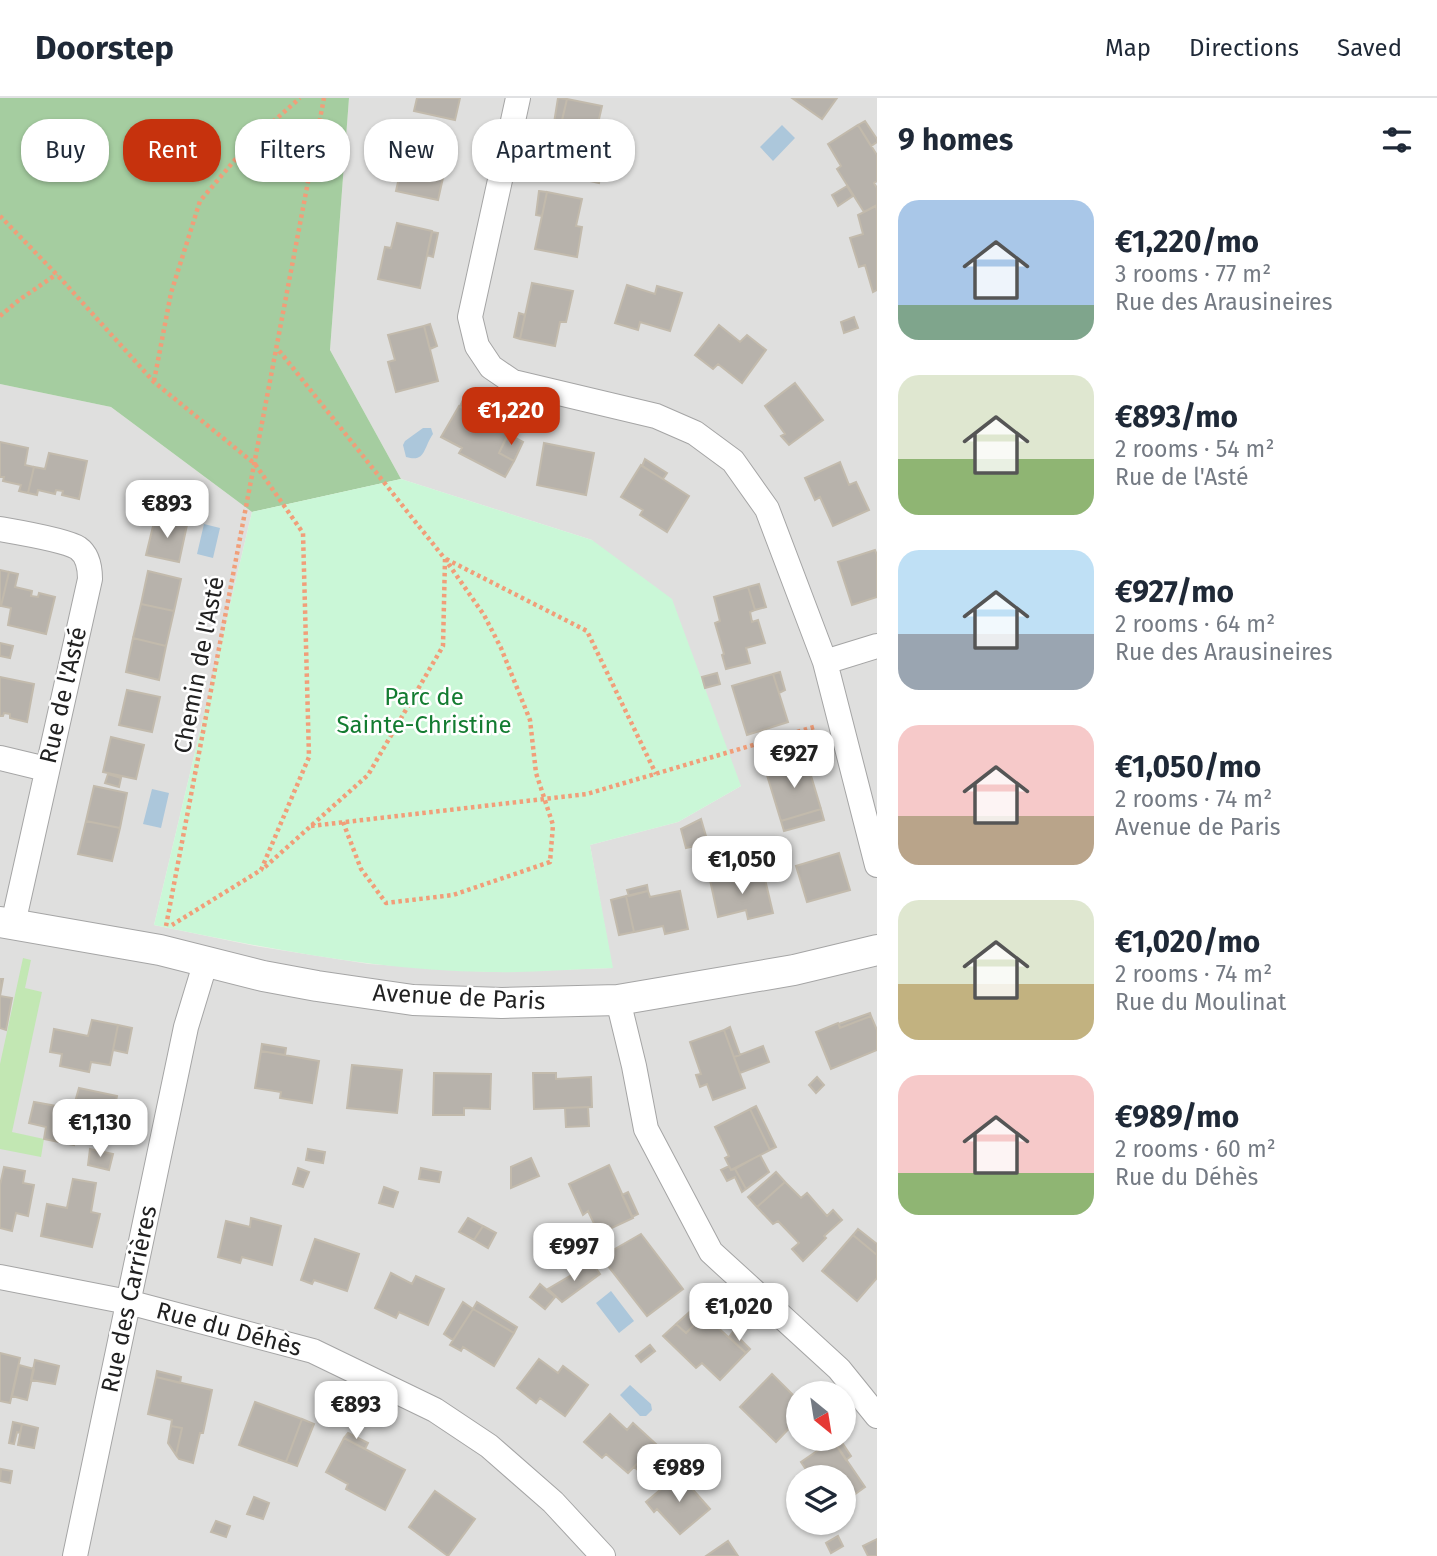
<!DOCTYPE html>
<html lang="en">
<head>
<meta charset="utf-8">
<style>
	body { margin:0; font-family:"Fira Sans",sans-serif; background:#f6f6f7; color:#1f2937; height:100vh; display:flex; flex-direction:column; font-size:26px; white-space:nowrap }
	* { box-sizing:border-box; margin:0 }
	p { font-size:23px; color:#747a83 }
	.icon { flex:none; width:38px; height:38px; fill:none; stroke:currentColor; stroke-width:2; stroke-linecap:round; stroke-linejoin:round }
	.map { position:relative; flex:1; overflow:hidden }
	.side { display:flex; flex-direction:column; background:#fff; width:560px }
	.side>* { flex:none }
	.guide { position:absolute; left:21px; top:21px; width:665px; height:63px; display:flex; gap:14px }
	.needle { width:46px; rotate:150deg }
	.buttons { position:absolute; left:786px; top:1283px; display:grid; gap:14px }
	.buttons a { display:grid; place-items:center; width:70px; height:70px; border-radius:50%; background:#fff; box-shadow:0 2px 5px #0004; font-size:35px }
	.price { position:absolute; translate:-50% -60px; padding:0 16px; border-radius:14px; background:#fff; color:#222; font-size:23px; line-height:46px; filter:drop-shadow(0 2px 4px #0008) }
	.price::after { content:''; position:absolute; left:50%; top:42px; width:21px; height:16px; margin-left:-10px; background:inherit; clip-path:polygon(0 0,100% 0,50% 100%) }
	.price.current { background:#c6320d; color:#fff }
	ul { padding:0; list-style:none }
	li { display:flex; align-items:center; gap:21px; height:175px; padding:0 21px }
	li span { display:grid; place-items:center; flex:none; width:196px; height:140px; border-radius:21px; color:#555 }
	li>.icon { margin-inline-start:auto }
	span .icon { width:84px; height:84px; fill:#fffc; stroke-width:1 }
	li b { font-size:30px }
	h2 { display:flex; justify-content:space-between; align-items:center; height:84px; padding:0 21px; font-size:30px }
	.tag { padding:0 24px; border-radius:28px; background:#fff; box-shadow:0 2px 5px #0004; font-size:24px; line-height:63px }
	.tag.current { background:#c6320d; color:#fff }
	header { display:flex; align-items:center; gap:42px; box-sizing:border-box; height:98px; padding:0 35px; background:#fff; border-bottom:2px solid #e0e1e3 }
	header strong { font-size:33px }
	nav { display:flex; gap:38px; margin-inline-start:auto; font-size:24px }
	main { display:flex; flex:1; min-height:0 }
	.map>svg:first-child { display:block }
	.residential { fill:#dfdfde; fill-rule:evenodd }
	.grass { fill:#c2e7b3 }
	.forest { fill:#a5cda0 }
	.park { fill:#caf7d7 }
	.water { fill:#acc7db }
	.building { fill:#b7b2ab; stroke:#c2baac; stroke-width:2 }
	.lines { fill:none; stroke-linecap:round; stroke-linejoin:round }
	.minor-casing { stroke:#a5a5a5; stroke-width:26 }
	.tertiary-casing { stroke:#a5a5a5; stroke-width:32 }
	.path { stroke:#f19e79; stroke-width:4.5; stroke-dasharray:3.5 3.5; stroke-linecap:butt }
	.minor { stroke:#fff; stroke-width:24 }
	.tertiary { stroke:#fff; stroke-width:30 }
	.labels { text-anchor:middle; stroke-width:5; stroke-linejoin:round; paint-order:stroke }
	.street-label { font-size:24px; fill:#212121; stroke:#fff }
	.park-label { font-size:24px; fill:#137c31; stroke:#fff }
</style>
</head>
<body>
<header>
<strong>Doorstep</strong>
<nav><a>Map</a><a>Directions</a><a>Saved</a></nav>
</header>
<main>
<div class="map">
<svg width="877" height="1458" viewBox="0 0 877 1458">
	<rect width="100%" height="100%" fill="#f1f0e9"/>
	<path class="residential" d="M349 0H877V1458H0V286L111 309 252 414 154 827 255 848 369 866 490 874 612 870 590 747 678 724 741 688 592 442 401 381 330 252ZM798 1295H844V1340H798ZM798 1379H844V1424H798Z"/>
	<path class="grass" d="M23 860 31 862 25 890 42 894 12 1034 44 1041 41 1059 0 1051V966Z"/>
	<path class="forest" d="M0 0H349L330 252 401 381 252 414 111 309 0 286Z"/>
	<path class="park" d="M401 381 592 442 672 501 741 688 678 724 590 747 613 870C572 871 531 875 490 874 377 873 265 850 154 827L252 414Z"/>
	<path class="water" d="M782 27 795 40 773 63 760 49Z
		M423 330H431L433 336C423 350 426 365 406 359L403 347 405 343Z
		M204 426 220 430 213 460 197 456Z
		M152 691 169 695 161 730 143 726Z
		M611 1193 634 1223 619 1235 596 1205Z
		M630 1287 651 1306 652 1312 646 1318H640L620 1297Z"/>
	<path class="building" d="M417 0H460L455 22 414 13Z
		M558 0 567 1 561 26 554 25Z
		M792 0H837L822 21Z
		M567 1 602 8 596 34 603 35 596 67 602 68 599 85 554 75 558 58 554 57Z
		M865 23 877 41V44L871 48 858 27Z
		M858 27 877 57V83L874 85 877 90V107L864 114 837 71 841 68 828 46Z
		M407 44 449 53 438 102 396 93Z
		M847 88 853 98 838 108 832 97Z
		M539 93 547 94 542 118 536 117Z
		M547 94 582 101 576 128 582 129 577 159 535 151Z
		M876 108 877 113V192L873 194 865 167 859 169 850 140 863 136 858 117Z
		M397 125 432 133 420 190 378 181 385 149 391 150Z
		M432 134 438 135 433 159 427 157Z
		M532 185 573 193 566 224H560L555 248 520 241Z
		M627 187 655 196 657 188 682 195 670 233 640 224 638 232 615 225Z
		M519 215 525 217 520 241 514 239Z
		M854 219 858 230 844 235 841 224Z
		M430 226 437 248 430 251 424 228Z
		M719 227 740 244 747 237 766 252 742 285 718 266 713 271 695 257Z
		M424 228 438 283 396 294 388 264 395 262 388 237Z
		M795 285 823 322 789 347 781 338 785 336 765 308Z
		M463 302 484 313 480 319 460 308Z
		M459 308 509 335 499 355 514 363 505 379 459 355 462 350 441 339Z
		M508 336 523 344 514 363 499 355Z
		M0 344 28 350 25 367 34 369 28 395 19 393 21 387 3 383 4 379H0Z
		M544 345 594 355 586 397 537 387Z
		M49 355 87 363 79 401 62 397 63 393 56 392 55 396 38 392 37 397 28 395 34 369 45 371Z
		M645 361 667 375 663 381 642 368Z
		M840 364 849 387 856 384 869 412 833 428 820 399 815 402 805 380Z
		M641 367 689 398 667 434 640 417 643 412 621 399Z
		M155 420 187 427 179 464 146 457Z
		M875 452 877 457V499L852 507 838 464Z
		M0 472 9 474 1 508H0Z
		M148 473 181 481 174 513 141 506Z
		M9 474 18 476 15 489 32 493 31 498 38 499 39 495 55 499 46 536 8 527 11 510 1 508Z
		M759 486 766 509 755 512 748 489Z
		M748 489 755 512 750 514 752 524 758 522 765 545 746 550 750 565 726 571 722 557 724 556 715 525 720 523 714 499Z
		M141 506 174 513 166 548 133 540Z
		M133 540 166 548 159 582 126 574Z
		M0 545 13 548 10 560 0 558Z
		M780 574 785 592 779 595 773 576Z
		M717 575 720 586 705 590 702 579Z
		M773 576 788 624 747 637 732 588Z
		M0 579 34 586 27 624 10 620V616L4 615 3 618H0Z
		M127 592 160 599 152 634 119 627Z
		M111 639 144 647 136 681 103 674Z
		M806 661 821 711 781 723 766 674Z
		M108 676 121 680 119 689 105 685Z
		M94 688 127 695 120 730 86 723Z
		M821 711 824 722 784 733 781 723Z
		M701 721 708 745 686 750 681 731Z
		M86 723 120 730 112 763 78 756Z
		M839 755 850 792 807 804 796 768Z
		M733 776 734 784 764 777 773 815 748 821 746 812 718 819 710 782Z
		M647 787 648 793 629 798 627 792Z
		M648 793 650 799 680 793 688 831 665 836 663 828 634 834 626 798Z
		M626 798 634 834 619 837 611 802Z
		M0 881H3L0 898 12 900 6 932 0 930Z
		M870 915 871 918 840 930 839 926Z
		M871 918 877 932V952L831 971 816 934 838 925 840 930Z
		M92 922 118 927 110 967 91 964 89 974 60 968 62 956 50 954 54 931 88 938Z
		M118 927 132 930 127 955 113 952Z
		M730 929 740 957 734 959 724 932Z
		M724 932 745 990 713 1002 707 986 700 989 696 977 701 976 690 944Z
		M262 946 286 950 285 957 261 953Z
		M763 948 769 964 740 975 734 959Z
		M261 953 319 963 312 1005 280 1000 281 994 255 990Z
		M352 967 402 972 397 1015 347 1010Z
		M434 975 491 976 490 1011 464 1010V1017H433Z
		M533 975H556V981L591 979 592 1009 534 1011Z
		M817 979 824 987 816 995 809 987Z
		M79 990 117 998 111 1026 99 1024 95 1039 77 1036 74 1047 44 1041 46 1029 29 1025 34 1004 73 1011Z
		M756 1008 776 1049 770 1052 750 1011Z
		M588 1009 589 1028 566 1029 565 1010Z
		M750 1011 770 1052 731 1072 725 1060 729 1058 715 1029Z
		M90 1051 113 1056 109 1072 88 1067Z
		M308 1051 325 1054 323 1065 306 1062Z
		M760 1057 769 1074 746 1091 735 1071Z
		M531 1060 539 1078 511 1090V1069Z
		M609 1067 633 1120 599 1136 588 1113 583 1117 569 1086Z
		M729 1068 731 1072 735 1071 746 1091 742 1094 735 1079 727 1083 721 1072Z
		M4 1069 25 1073 23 1085 34 1087 28 1118 16 1115 12 1133 0 1130V1087Z
		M298 1070 309 1074 303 1089 293 1086Z
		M421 1070 441 1074 439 1084 419 1081Z
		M776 1074 785 1084 757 1109 748 1099Z
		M73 1081 96 1085 91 1114 100 1116 92 1149 41 1138 47 1106 67 1110Z
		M785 1084 801 1100 807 1095 827 1118 833 1112 842 1122 824 1138 826 1140 803 1163 792 1151 799 1145 778 1123 773 1126 757 1109Z
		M384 1089 398 1094 393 1109 379 1105Z
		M628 1094 638 1116 632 1119 622 1097Z
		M251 1120 281 1128 272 1167 242 1159 240 1165 218 1159 226 1123 250 1129Z
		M468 1120 483 1128 474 1142 459 1134Z
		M483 1128 496 1135 488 1150 474 1142Z
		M858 1131 877 1146V1157L853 1137Z
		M641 1136 683 1191 647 1218 601 1159Z
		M853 1137 877 1157V1180L857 1203 822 1173Z
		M315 1141 359 1156 347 1193 314 1182 312 1186 301 1182Z
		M592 1165 600 1176 562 1204 548 1191Z
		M391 1175 412 1186 416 1178 444 1191 428 1227 399 1214 396 1220 375 1210Z
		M540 1186 555 1199 545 1211 530 1199Z
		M463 1204 473 1211 453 1242 444 1236Z
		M477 1204 517 1229 514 1235 473 1211Z
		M695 1209 704 1217 686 1235 676 1226Z
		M473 1211 514 1235 494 1268 463 1249 461 1253 450 1247Z
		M704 1217 746 1255 720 1282 702 1265 696 1270 663 1238 676 1226 686 1235Z
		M733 1234 750 1251 746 1255 729 1239Z
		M650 1247 655 1253 641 1264 636 1258Z
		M0 1255 20 1260 10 1305 0 1303Z
		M539 1261 558 1275 563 1268 588 1287 565 1318 540 1300 536 1305 517 1290Z
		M35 1262 59 1268 55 1286 31 1282Z
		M19 1267 34 1271 27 1302 12 1298Z
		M157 1273 181 1279 180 1285 156 1279Z
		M772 1276 798 1302V1321L776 1344 740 1309Z
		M156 1279 212 1292 203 1335H200L193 1365 179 1361 176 1357 182 1330 171 1328 172 1322 148 1316Z
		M255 1304 302 1321 286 1364 239 1347Z
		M610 1316 627 1332 633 1325 656 1346 628 1375 606 1356 602 1360 584 1344Z
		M302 1321 314 1326 297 1368 286 1364Z
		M13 1324 22 1326 20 1335 17 1334 14 1346 9 1345Z
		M22 1326 38 1330 34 1350 18 1347Z
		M171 1328 182 1330 176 1357 168 1345Z
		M348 1335 368 1345 365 1351 344 1340Z
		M344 1340 405 1372 385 1412 346 1391 348 1386 326 1374Z
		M834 1340H839L851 1358 846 1362 833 1342Z
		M833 1342 865 1389 844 1404V1379H811L801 1364Z
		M652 1350 661 1359 644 1377 634 1369Z
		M1 1371 12 1373 10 1385 0 1383Z
		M679 1376 710 1411 680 1436 657 1411 654 1414 646 1404Z
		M435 1393 475 1421 448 1458 409 1429Z
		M254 1399 269 1405 263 1421 247 1416Z
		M216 1423 230 1428 226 1439 211 1434Z
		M838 1438 843 1448 831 1455 826 1445Z
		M877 1441V1458H868L863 1448Z
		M728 1443 738 1458H706Z"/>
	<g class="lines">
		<defs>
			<path id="minor" d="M518 0 470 219 477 248 491 269 513 284 656 318 695 335 733 363 767 411 825 564 877 767
				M0 431C17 434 66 442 78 450 88 457 90 470 90 481L13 826
				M825 564 877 548
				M0 660 46 671
				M618 902 634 968 646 1031 711 1154 839 1271 877 1318
				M0 1179 128 1204 313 1253 435 1312 489 1348 553 1404 603 1458
				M75 1458 186 929 206 863"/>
			<path id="tertiary" d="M0 824 160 852 263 878 317 888 413 902 502 905 618 902 794 872 877 852"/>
		</defs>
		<use href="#minor" class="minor-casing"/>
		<use href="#tertiary" class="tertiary-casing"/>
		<path class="path" d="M0 118 62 182 154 284 255 366 303 435 309 659 261 772 172 827
			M0 218 19 202 57 176
			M154 283 171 195 200 103 251 43 300 0
			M446 461 587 533 656 676
			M343 724 361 771 386 805 453 797 550 764 553 727 536 675 530 622 501 550 484 517 445 461
			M311 728 587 696 814 629 815 632
			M265 769 368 677 443 548 445 461 277 250
			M166 828 324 0"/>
		<use href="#minor" class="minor"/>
		<use href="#tertiary" class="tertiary"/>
	</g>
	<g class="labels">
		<g class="street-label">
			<text transform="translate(199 567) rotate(-79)" y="8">Chemin de l'Asté</text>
			<text transform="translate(63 597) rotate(-77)" y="8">Rue de l'Asté</text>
			<text transform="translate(459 899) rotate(3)" y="8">Avenue de Paris</text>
			<text transform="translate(129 1201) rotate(-78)" y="8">Rue des Carrières</text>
			<text transform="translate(229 1231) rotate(15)" y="8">Rue du Déhès</text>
		</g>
		<g class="park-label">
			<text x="424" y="607">Parc de<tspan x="424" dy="28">Sainte-Christine</tspan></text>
		</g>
	</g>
</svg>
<div class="buttons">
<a><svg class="needle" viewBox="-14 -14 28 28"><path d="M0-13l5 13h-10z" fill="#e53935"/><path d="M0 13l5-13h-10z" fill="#747a83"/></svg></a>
<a><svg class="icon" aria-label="layers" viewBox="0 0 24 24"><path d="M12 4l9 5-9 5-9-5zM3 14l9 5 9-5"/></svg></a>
</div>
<b class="price current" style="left:511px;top:349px">€1,220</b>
<b class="price" style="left:167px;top:442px">€893</b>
<b class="price" style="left:794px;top:692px">€927</b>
<b class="price" style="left:742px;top:798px">€1,050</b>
<b class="price" style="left:100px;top:1061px">€1,130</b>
<b class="price" style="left:574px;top:1185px">€997</b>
<b class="price" style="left:739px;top:1245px">€1,020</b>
<b class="price" style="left:356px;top:1343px">€893</b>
<b class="price" style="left:679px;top:1406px">€989</b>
<div class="guide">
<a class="tag">Buy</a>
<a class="tag current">Rent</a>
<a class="tag">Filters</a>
<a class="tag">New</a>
<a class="tag">Apartment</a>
</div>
</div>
<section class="side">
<h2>9 homes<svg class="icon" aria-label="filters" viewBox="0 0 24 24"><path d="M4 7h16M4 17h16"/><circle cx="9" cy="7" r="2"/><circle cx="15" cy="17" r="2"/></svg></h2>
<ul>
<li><span style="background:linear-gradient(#a9c7e8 75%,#7fa58c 0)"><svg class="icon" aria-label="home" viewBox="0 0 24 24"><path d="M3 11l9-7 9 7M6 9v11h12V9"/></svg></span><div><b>€1,220/mo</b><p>3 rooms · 77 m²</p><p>Rue des Arausineires</p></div></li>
<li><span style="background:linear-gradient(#dfe7d0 60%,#8fb573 0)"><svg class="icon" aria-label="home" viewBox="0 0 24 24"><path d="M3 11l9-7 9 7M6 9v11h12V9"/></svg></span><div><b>€893/mo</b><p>2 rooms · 54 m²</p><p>Rue de l'Asté</p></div></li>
<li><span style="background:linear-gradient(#bfe0f5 60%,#9aa5b1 0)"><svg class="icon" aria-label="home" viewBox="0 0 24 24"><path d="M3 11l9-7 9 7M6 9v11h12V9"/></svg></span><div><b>€927/mo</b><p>2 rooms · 64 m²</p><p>Rue des Arausineires</p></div></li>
<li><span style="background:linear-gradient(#f6c9c9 65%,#b9a48a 0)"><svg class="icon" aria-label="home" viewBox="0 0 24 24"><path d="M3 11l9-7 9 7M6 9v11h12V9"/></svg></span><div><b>€1,050/mo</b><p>2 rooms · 74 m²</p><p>Avenue de Paris</p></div></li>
<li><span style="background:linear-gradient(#dfe7d0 60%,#c2b280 0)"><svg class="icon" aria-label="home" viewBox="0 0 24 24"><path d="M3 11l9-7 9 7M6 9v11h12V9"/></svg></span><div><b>€1,020/mo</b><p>2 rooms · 74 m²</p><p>Rue du Moulinat</p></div></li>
<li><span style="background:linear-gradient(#f6c9c9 70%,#8fb573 0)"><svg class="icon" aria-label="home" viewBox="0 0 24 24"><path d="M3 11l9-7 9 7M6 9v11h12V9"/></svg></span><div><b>€989/mo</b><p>2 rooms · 60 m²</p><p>Rue du Déhès</p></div></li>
</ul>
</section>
</main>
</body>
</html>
